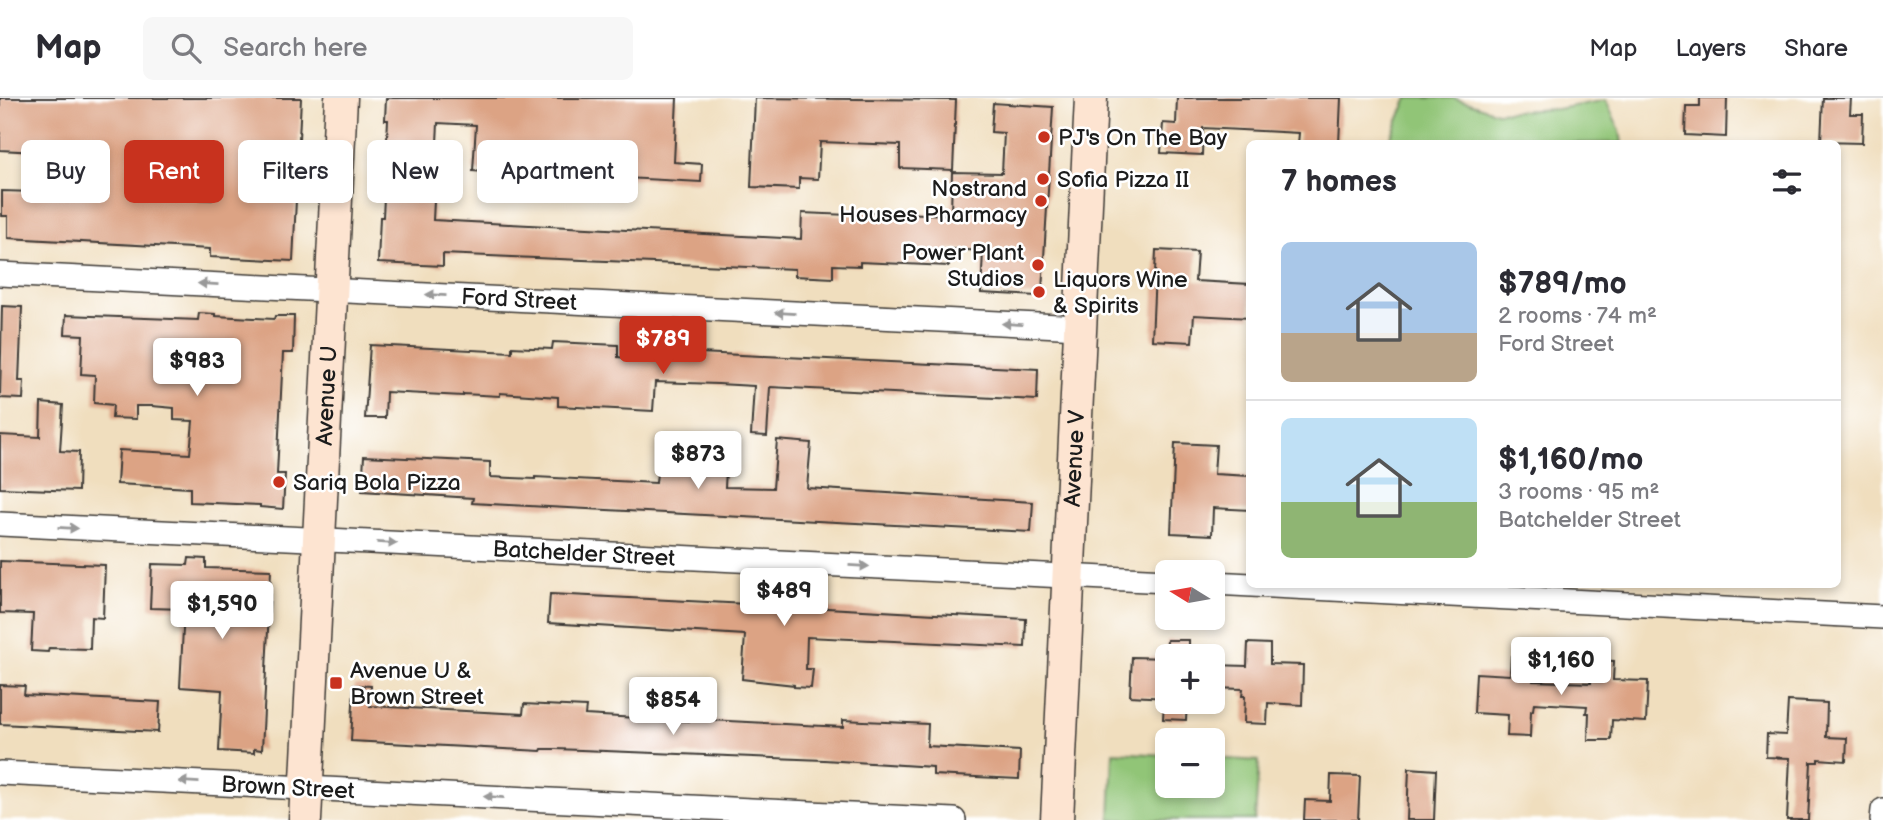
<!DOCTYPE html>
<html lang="en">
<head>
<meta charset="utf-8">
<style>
	body { margin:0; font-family:"Balsamiq Sans",sans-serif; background:#f7f7f7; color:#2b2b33; height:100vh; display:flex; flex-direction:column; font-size:26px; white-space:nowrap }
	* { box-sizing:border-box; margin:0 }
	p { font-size:23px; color:#7c7c81 }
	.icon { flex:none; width:38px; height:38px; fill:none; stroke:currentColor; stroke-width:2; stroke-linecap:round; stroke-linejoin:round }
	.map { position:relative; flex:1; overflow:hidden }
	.side { position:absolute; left:1246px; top:42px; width:595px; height:448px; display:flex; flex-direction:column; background:#fff; border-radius:10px; box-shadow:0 4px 10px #0003 }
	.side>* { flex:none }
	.guide { position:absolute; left:21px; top:42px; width:665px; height:63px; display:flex; gap:14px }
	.needle { width:46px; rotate:281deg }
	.controls { position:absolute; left:1155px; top:462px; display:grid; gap:14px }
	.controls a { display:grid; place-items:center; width:70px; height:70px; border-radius:10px; background:#fff; box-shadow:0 4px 10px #0003; font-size:35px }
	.price { position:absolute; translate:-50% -60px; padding:0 16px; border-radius:7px; background:#fff; color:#222; font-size:23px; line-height:46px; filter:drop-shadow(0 2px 4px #0008) }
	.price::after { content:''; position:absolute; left:50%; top:42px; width:21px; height:16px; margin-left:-10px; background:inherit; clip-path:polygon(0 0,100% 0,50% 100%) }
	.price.current { background:#c8321e; color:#fff }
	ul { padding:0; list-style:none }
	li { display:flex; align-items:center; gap:21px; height:175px; padding:0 35px }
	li+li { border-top:2px solid #e1e1e2 }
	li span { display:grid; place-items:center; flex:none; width:196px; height:140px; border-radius:10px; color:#555 }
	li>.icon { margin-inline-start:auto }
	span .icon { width:84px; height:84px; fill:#fffc; stroke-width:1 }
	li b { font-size:30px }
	h2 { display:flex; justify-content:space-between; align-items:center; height:84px; padding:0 35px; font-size:30px }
	.tag { padding:0 24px; border-radius:10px; background:#fff; box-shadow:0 4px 10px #0003; font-size:24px; line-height:63px }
	.tag.current { background:#c8321e; color:#fff }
	header { display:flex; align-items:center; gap:42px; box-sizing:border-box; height:98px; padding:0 35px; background:#fff; border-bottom:2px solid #e1e1e2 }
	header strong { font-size:33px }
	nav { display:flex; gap:38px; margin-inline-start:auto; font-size:24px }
	.search { width:490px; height:63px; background:#f7f7f7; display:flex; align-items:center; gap:18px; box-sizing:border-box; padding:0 24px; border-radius:10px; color:#7c7c81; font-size:26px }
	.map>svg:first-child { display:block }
	.green { fill:#91c577; stroke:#56704a; stroke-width:2 }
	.building { fill:#dca384; fill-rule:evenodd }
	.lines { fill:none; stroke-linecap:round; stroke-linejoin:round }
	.minor-casing { stroke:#3c3934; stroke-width:26 }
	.secondary-casing { stroke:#3c3934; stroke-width:35 }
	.minor { stroke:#fff; stroke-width:23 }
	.secondary { stroke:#fde4d1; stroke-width:32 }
	.oneway { fill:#999 }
	.poi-dot { fill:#c8321e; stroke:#fff; stroke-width:2.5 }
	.labels { text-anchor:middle; stroke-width:5; stroke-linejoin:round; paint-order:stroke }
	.poi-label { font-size:23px; fill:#1c1c1c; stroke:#fff; text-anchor:start }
	.street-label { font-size:23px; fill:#1c1c1c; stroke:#fff }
</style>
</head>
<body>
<header>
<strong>Map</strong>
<div class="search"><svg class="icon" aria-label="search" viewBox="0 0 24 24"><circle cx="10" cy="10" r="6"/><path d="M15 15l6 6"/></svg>Search here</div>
<nav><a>Map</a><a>Layers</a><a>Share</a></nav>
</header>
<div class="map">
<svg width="1883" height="722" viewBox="0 0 1883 722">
	<rect width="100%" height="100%" fill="#fff"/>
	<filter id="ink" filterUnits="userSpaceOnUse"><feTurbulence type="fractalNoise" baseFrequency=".0143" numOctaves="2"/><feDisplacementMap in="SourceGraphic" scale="14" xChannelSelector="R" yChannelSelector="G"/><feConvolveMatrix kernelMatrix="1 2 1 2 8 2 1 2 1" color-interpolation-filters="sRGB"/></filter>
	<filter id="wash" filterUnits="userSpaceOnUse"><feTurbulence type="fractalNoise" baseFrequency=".00686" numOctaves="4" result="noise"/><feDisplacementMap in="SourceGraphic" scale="28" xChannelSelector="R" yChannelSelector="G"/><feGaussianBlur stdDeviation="1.57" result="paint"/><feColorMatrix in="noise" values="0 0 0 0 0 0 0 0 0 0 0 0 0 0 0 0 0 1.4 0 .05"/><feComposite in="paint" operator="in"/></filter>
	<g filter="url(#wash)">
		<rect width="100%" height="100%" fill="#f0debe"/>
		<path class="green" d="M1408 0H1453L1497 14 1557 11 1606 2 1620 33 1622 45H1388Z
			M1113 654 1167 657V688H1213V660L1259 663 1255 722H1110Z"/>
		<g id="blocks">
			<path class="building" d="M0 0H301L293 163 210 159V151L8 140V118H2V93L35 94 37 54 0 52ZM165 60 213 63 212 102 176 100V97H164Z
				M386 0H677L674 64 702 66 701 84 530 75V77L473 73 476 27 438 25 433 122 801 141 802 115 849 117V113L951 117 952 74 1002 75 1004 35 991 34 993 5 1053 9 1042 193 1038 198 981 195 983 153 950 151 949 168 860 164V168L833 167V180L795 178V171L443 156V168L378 165 380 119H383L388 22H385Z
				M755 0 956 2 953 72 900 70V47L820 44 818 81 799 80V91L751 89Z
				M1177 0H1341L1339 46H1298L1299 35 1203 30 1202 57 1161 55 1163 25 1176 26Z
				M1700 0H1727L1726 39 1685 37 1686 8H1700Z
				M1823 0H1851L1850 16H1863L1862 45 1821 44Z
				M1156 152 1197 154 1195 183 1250 186V220L1194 217 1192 244 1152 242Z
				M2 208 22 209 19 283H24L23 301 0 300Z
				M199 215 215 216V218L274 221 275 218H294L293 255H283L277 376H285L283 411 260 409V407L190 404V390L117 386 119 352 190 356 193 323 174 322V310L152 308H136V321L112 320 113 307 94 305 95 277 81 276 83 237 65 236 66 217 198 222Z
				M553 244 618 247V259L637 261 659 262V247L679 248V254L1038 271 1037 302 770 289 767 338 751 337 754 288 718 286 655 284 653 313 558 308V299L500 295V298L463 296V298L386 294 385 320H365L370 247 512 254V249L552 251Z
				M41 305 63 307 60 353 79 354 78 393 0 390V337L40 339Z
				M695 337 728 339 725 389 773 390 777 342 811 345 807 390 1033 404 1031 434 472 405 473 400 362 393 364 358 490 364V379L535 381V379L656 385 660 345 694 349Z
				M1175 345 1216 347 1214 376 1250 378V412L1213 410 1212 437 1171 435Z
				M189 460 206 461V470L271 472 262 652 254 651V655L219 653 222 592 180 589 184 511 150 510 152 466 188 467Z
				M0 463 105 467 103 520 91 519 90 551 49 550 48 554 31 553 33 516 0 515Z
				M550 496 785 508 786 498H798L806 499 805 507H809V509L1026 521 1025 549 807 539 806 571H813L811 590 794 589V587L742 581 745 537 548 525Z
				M1167 542H1189V558H1166Z
				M1248 545 1270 546V566L1303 567 1302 607 1268 605 1267 626 1244 625 1245 598H1242L1243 591 1213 590V567L1247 568Z
				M1511 558 1534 559 1533 583 1591 585 1592 562 1614 563 1613 582 1648 583 1646 624 1612 622 1611 642H1588L1589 615H1586L1587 608 1534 605 1533 612 1531 613 1530 639 1507 638 1508 617 1474 615 1476 575 1510 577Z
				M1132 559 1167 560V600L1130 598Z
				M0 587 25 588 24 597 160 604 158 634 0 626Z
				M354 587 371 588 370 608 523 616 524 606 544 607 586 609 585 617 689 623V621L843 629V622L928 626 927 648 1020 653 1019 681 933 677V669L824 662 556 651H542L541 653 351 643Z
				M1788 603 1827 605 1826 639 1847 640 1846 663 1818 661V664H1811L1808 722H1787L1790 660 1766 659 1767 636 1786 637Z
				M1164 604H1187L1186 622 1163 621Z
				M1409 670 1436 672 1434 722H1407Z
				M1331 677 1360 678 1358 722H1304L1305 702 1330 703Z"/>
		</g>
	</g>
	<g filter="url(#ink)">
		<use href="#blocks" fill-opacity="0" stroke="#3c3934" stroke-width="2"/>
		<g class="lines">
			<defs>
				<path id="minor" d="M0 176 1080 229
					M0 426 1167 483
					M1213 485 1883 519
					M0 675 954 722
					M1882 722 1883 712"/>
				<g id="secondary">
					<path id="s1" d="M305 722 341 0"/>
					<path id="s2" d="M1057 722 1091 0"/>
				</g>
			</defs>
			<use href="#minor" class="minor-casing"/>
			<use href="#secondary" class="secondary-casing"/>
			<use href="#minor" class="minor"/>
			<use href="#secondary" class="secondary"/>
		</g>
		<defs><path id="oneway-solid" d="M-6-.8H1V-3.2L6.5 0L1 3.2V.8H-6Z" transform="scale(1.75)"/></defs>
		<g class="oneway">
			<use href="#oneway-solid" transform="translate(208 186) rotate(-177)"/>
			<use href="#oneway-solid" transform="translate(436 197) rotate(-177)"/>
			<use href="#oneway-solid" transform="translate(785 215) rotate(-177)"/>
			<use href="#oneway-solid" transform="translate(1012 226) rotate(-177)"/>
			<use href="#oneway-solid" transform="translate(68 430) rotate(3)"/>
			<use href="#oneway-solid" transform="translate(387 445) rotate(3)"/>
			<use href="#oneway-solid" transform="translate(859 468) rotate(3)"/>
			<use href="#oneway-solid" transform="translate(189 684) rotate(-177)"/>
			<use href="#oneway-solid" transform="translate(494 699) rotate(-177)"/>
		</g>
	</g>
	<g class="poi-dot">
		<circle cx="1044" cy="39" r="7"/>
		<circle cx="1043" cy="81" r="7"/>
		<circle cx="1041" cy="103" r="7"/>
		<circle cx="1038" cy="167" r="7"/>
		<circle cx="1039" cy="194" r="7"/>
		<circle cx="279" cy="384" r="7"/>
		<rect x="329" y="578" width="14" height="14" rx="3.5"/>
	</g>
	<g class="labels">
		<g class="poi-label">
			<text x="1058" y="47">PJ's On The Bay</text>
			<text x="1057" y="89">Sofia Pizza II</text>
			<text x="1027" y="98" text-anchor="end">Nostrand<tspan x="1027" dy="26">Houses Pharmacy</tspan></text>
			<text x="1024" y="162" text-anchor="end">Power Plant<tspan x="1024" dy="26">Studios</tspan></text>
			<text x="1053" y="189">Liquors Wine<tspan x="1053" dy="26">&amp; Spirits</tspan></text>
			<text x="293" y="392">Sariq Bola Pizza</text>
			<text x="350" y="580">Avenue U &amp;<tspan x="350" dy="26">Brown Street</tspan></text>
		</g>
		<g class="street-label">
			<text transform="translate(519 201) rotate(3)" y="8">Ford Street</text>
			<text dy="8" stroke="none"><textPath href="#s1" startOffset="425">Avenue U</textPath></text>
			<text dy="8" stroke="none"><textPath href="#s2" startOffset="362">Avenue V</textPath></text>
			<text transform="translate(584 455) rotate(3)" y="8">Batchelder Street</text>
			<text transform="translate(288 689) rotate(3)" y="8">Brown Street</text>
		</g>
	</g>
</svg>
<div class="controls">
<a><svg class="needle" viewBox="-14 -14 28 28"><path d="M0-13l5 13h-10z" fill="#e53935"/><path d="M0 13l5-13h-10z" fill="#7c7c81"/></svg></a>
<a>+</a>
<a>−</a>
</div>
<b class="price current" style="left:663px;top:278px">$789</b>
<b class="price" style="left:197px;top:300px">$983</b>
<b class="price" style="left:698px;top:393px">$873</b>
<b class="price" style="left:784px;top:530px">$489</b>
<b class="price" style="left:222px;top:543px">$1,590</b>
<b class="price" style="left:1561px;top:599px">$1,160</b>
<b class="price" style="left:673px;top:639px">$854</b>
<div class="guide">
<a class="tag">Buy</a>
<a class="tag current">Rent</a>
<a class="tag">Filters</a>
<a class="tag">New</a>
<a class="tag">Apartment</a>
</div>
<section class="side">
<h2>7 homes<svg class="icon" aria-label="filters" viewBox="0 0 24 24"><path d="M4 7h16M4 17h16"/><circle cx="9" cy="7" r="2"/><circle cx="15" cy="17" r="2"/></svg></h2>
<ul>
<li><span style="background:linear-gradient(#a9c7e8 65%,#b9a48a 0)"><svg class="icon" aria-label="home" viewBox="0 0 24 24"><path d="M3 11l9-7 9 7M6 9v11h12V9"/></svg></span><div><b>$789/mo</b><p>2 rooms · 74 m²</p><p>Ford Street</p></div></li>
<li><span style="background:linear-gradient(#bfe0f5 60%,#8fb573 0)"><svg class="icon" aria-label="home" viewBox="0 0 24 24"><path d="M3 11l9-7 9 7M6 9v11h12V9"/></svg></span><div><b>$1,160/mo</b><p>3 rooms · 95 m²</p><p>Batchelder Street</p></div></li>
</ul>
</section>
</div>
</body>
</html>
